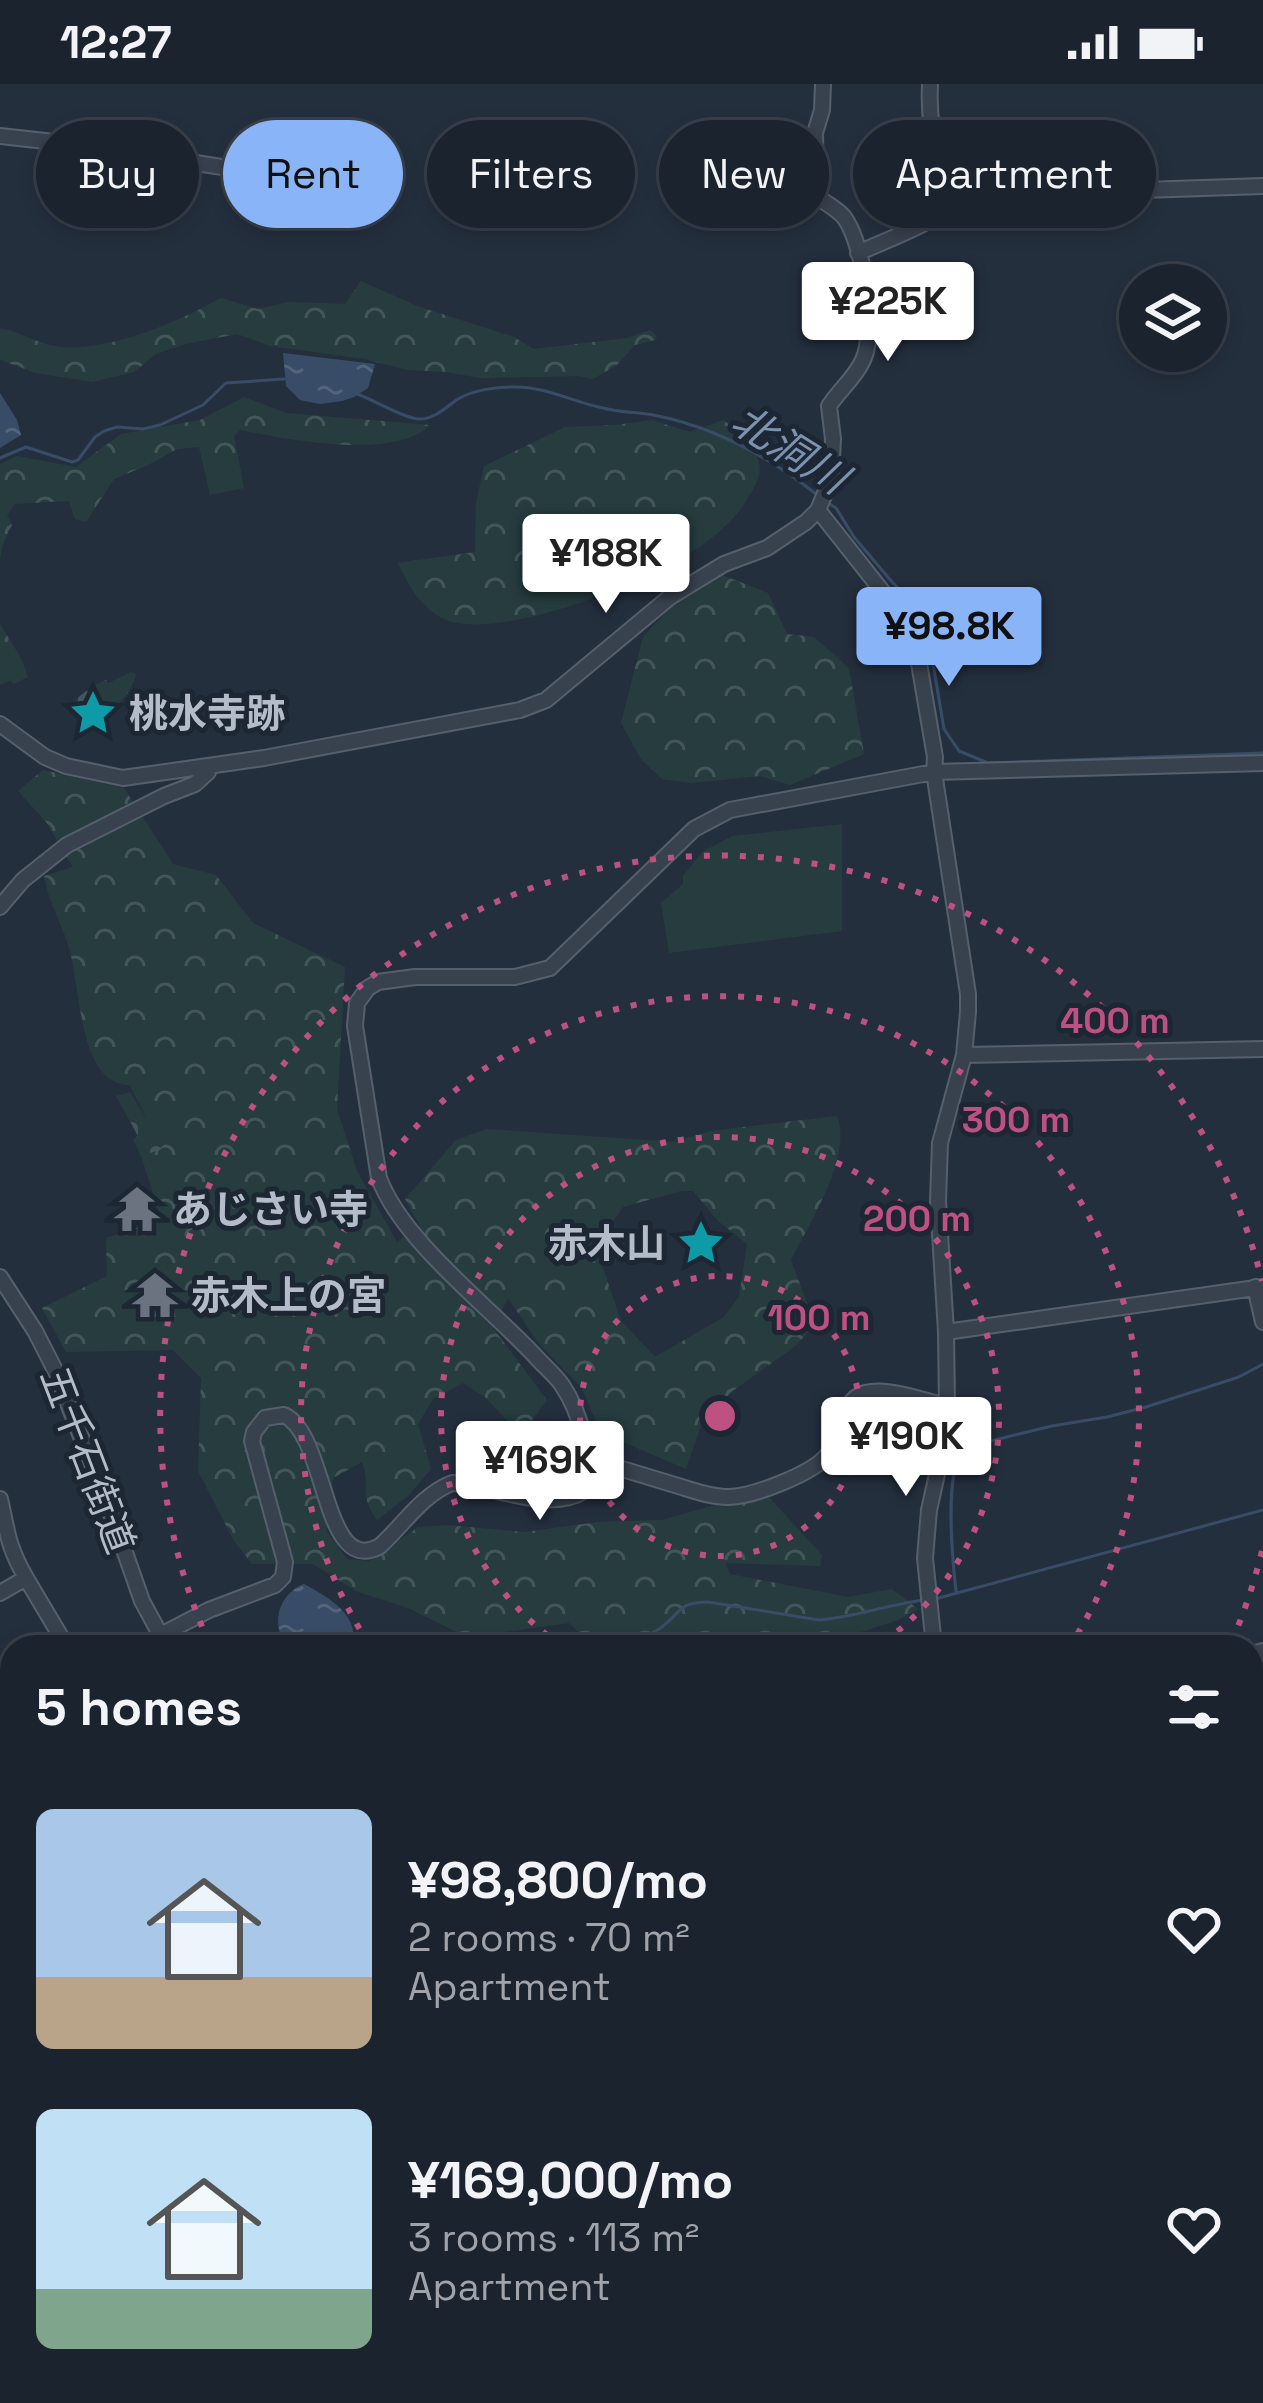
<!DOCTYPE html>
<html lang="en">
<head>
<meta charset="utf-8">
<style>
	body { margin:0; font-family:"Space Grotesk","Noto Sans JP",sans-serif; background:#242b36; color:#f1f3f6; height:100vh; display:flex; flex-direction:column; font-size:45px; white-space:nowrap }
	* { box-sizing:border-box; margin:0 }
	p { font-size:39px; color:#a0a4aa }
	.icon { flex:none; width:66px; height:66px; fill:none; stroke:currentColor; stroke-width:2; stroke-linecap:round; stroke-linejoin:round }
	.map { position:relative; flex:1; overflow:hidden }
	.drawer { position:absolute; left:0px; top:1551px; width:1263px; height:768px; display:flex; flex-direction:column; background:#1b232e; border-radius:36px 36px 0 0; box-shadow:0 6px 18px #0003,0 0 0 3px #39404a }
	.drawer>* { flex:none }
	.top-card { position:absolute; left:36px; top:36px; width:1191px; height:108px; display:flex; gap:24px }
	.buttons { position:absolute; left:1119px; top:180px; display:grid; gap:24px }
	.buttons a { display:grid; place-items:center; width:108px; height:108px; border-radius:50%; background:#1b232e; box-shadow:0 6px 18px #0003,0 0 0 3px #39404a; font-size:60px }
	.price { position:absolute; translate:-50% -102px; padding:0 27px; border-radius:12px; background:#fff; color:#222; font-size:39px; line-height:78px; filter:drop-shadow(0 3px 6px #0008) }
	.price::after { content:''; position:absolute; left:50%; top:72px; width:36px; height:27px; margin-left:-18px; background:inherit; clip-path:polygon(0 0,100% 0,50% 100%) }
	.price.active { background:#8ab4f8; color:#111 }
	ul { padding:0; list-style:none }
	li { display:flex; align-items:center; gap:36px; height:300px; padding:0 36px }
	li span { display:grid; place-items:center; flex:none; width:336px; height:240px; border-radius:18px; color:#555 }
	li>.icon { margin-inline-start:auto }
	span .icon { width:144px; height:144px; fill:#fffc; stroke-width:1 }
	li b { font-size:51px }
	h2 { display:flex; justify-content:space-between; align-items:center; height:144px; padding:0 36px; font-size:51px }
	.chip { padding:0 42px; border-radius:54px; background:#1b232e; box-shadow:0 6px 18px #0003,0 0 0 3px #39404a; font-size:42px; line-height:108px }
	.chip.active { background:#8ab4f8; color:#111 }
	.status { display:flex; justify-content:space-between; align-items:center; height:84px; padding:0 60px; background:#1b232e; direction:ltr }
	.status svg { height:33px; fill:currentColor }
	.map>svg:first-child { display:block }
	.forest { fill:url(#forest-crowns); fill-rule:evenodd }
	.cemetery { fill:url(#cemetery-stones) }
	.garden { fill:#263c3f }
	.water { fill:url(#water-ripples) }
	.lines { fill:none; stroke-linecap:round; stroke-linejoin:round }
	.stream { stroke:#394c67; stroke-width:3 }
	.minor-casing { stroke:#565f6c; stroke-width:18 }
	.major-casing { stroke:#414a57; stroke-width:22 }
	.highway-casing { stroke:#434c59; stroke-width:26 }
	.minor { stroke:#38414e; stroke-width:14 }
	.major { stroke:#56606e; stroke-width:18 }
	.highway { stroke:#746855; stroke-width:21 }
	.ring { fill:none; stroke:#bd5182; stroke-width:6; stroke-dasharray:6 12 }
	.labels { text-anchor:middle; stroke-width:10; stroke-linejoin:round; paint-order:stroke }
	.poi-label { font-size:39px; font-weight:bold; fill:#b4bcc9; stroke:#1d2633; text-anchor:start }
	.street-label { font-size:39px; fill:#b4bcc9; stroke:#1d2633 }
	.water-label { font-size:42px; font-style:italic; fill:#7c92b1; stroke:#1d2633 }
	.centre { fill:#bd5182; stroke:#1d2633; stroke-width:6 }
	.ring-label { font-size:36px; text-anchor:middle; font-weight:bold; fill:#bd5182; stroke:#1d2633; stroke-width:10; stroke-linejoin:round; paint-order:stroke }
</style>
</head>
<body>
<div class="status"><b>12:27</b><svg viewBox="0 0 49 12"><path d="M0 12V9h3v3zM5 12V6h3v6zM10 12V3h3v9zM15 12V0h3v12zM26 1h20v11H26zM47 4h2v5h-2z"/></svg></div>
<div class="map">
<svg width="1263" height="2319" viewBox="0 0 1263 2319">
	<defs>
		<pattern id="forest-crowns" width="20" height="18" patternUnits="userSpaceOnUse" patternTransform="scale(3)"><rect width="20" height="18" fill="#263c3f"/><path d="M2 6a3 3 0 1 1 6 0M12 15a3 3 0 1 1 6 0" fill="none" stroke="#435659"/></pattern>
		<pattern id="cemetery-stones" width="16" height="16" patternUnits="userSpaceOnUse" patternTransform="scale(3)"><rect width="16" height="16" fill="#263c3f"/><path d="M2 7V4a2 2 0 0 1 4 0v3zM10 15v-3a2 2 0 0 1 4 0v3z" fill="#435659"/></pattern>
		<pattern id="water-ripples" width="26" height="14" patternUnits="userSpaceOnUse" patternTransform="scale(3)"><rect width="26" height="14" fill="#394c67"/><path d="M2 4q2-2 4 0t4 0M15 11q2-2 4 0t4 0" fill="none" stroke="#53647b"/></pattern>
	</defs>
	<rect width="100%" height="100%" fill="#242f3e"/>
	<path class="forest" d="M361 197 417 222 514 253 534 265 627 254 650 246 657 252 655 256 635 261 617 281 593 295 579 292 480 294 446 288 408 286 364 275 271 262 237 250 185 260 156 270 134 288 93 298 36 289 0 276V244C19 247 36 259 55 262 105 270 178 238 221 214L258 225 288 218 345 220Z
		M244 313 286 329 430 341C394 377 287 355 240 346L234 352 244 404 210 411 199 363 177 365 148 381 114 395 86 438 75 435 69 417 15 420 7 431 12 441 4 457 0 474V380L17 372 76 383 121 350 200 336Z
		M652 336 690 348 723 336C738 346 753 359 759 378 762 390 755 402 749 412 736 437 706 460 682 474 636 502 495 558 444 535 420 523 409 502 398 479L475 468 476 419 484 382 565 343 615 341Z
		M720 490 768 509 787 550 814 553 849 584 864 670 790 701 759 692 692 699 662 695 641 675 621 639 643 553 672 522Z
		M0 540 21 574 28 593 14 600 10 597 0 601Z
		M43 686 124 704 173 780 216 791 253 839 345 883 337 1025 357 1087 397 1158 420 1142 405 1115 456 1056 487 1045 674 1058 710 1047 837 1032C853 1072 809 1140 791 1176L815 1241 794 1263 734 1306 702 1338 686 1385 600 1348 582 1304 539 1260 508 1214 493 1244 547 1316 532 1336 517 1347 485 1313 463 1299 433 1315 418 1340 431 1385 408 1412 377 1436C357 1407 372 1405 362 1378L333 1394 327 1448 347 1475 369 1477 418 1443 446 1441 524 1448 598 1438 662 1436 711 1422 769 1413 822 1471 820 1482 726 1479 730 1490 848 1513 892 1505 918 1525 898 1536 815 1563H580L585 1554 569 1539 504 1548 459 1549 408 1524 358 1508 313 1480H252L234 1457 198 1387 201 1294 173 1266 66 1268 42 1224 107 1192 106 1154 149 1140 161 1134 141 1072 156 1067 150 1041 130 1002C124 1000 117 1000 112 996 79 977 79 897 69 864 62 839 48 818 44 792L73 783 46 738 18 707ZM681 1107H693L718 1137 747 1160 739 1213 724 1233 655 1273 621 1237 596 1163 623 1123Z
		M586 2307H740L733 2319H581Z"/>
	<path class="cemetery" d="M131 588 136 590C132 609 114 626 100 639L91 636 75 616 91 603 106 596 109 599Z
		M130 1008 150 1040 163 1039 171 1056 156 1067 141 1072 133 1055 138 1052 116 1012Z"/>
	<path class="garden" d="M842 740V847L669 869 661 819 683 800V792L702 768 732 752Z"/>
	<path class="water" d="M283 269 375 280 368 304 354 313 342 317 320 320 300 316 286 302Z
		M0 309 17 336 21 351 0 364Z
		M304 1500C329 1514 361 1531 352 1563L285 1561C271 1538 279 1510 304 1500Z"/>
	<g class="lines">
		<path class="stream" d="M357 310C375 316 400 333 418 335 434 336 446 323 458 315 473 306 496 303 513 303 544 302 573 318 603 324 621 329 640 328 658 332 716 344 769 373 816 410
			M0 374 26 363 72 378 78 376 95 353 104 347 117 343 143 345 160 341 203 321 226 299 284 295
			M828 419 836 424 854 453 892 498 919 525
			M926 538 944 645 959 667 988 679 1263 669
			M956 1507C952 1472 945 1394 962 1364L1052 1342 1107 1333 1146 1323 1239 1293 1263 1280
			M935 1515 1263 1426
			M236 1563H251
			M614 1563C629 1558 646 1553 659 1545 681 1530 677 1518 708 1518L819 1536C855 1533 889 1520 925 1516
			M0 1732 12 1726
			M1251 1823 1263 1819
			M0 1877 12 1898"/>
		<defs>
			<path id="minor" d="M930 0C928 46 935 73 961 112
				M0 52 81 61 292 94
				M858 169C888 155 940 138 961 112L1263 102
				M818 426 905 536 914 550 935 673 934 688 968 910V928L964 971 940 1059 938 1117 946 1248 947 1322 940 1377 929 1426 925 1474 934 1563
				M905 536 928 529
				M0 640 45 673 66 682 123 694 264 674 520 626 546 616 670 513 724 480 767 464 806 438 818 426 831 395 833 355 829 322C839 306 855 294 863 276 877 246 864 164 846 136 840 126 825 119 816 112L815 49 822 26 823 0
				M0 823 23 796 67 761 164 712 195 700 208 688 210 682
				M964 971 1263 965
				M0 1193 35 1247 55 1286 115 1440 142 1517 167 1563
				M1255 1203 1263 1238
				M946 1248 1263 1203
				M586 1374C616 1383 645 1392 675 1401 692 1406 710 1413 728 1413 752 1413 815 1389 828 1370 841 1352 840 1316 865 1309 890 1303 923 1317 947 1322
				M0 1415C8 1449 7 1461 26 1494
				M0 1509 26 1494 67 1563
				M138 1563 209 1526 275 1501 283 1493 285 1478 252 1357 254 1348 265 1334 284 1331C328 1351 322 1494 380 1462 404 1440 422 1411 452 1399 492 1401 549 1429 584 1407 593 1375 581 1329 562 1301 555 1291 545 1283 537 1274 490 1223 402 1157 379 1094L355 942 357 919 368 904 378 898 415 893H515L550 884 694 745 730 726 934 688 1263 679
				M1251 1570 1263 1567
				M0 1749 12 1742
				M1251 1808 1263 1804
				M0 1856 12 1877
				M253 2307 260 2319
				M412 2307 418 2319
				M793 2307 794 2319
				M863 2307 864 2319
				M1231 2307 1235 2319
				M930 2319 931 2307"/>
			<path id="major" d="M0 2028 12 2049
				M156 2307 163 2319"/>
			<path id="highway" d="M0 1938 12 1959
				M0 1970 12 1991
				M195 2307 202 2319
				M213 2307 219 2319"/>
		</defs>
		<use href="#minor" class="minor-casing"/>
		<use href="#major" class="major-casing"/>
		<use href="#highway" class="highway-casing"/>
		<use href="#minor" class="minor"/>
		<use href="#major" class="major"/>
		<use href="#highway" class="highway"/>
	</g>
	<g class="ring">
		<circle cx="720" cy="1332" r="140"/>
		<path d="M562 1562A279 279 0 1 1 878 1562"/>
		<path d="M369 1560A419 419 0 1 1 1071 1560"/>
		<path d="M1262 1467A559 559 0 0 1 1231 1559M209 1559A559 559 0 1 1 1262 1197"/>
	</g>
	<defs>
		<symbol id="sight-bare" viewBox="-9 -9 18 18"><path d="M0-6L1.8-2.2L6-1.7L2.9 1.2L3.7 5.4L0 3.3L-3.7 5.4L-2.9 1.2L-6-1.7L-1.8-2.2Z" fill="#0f9aa8" stroke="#1d2633" stroke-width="2.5" paint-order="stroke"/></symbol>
		<symbol id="temple-bare" viewBox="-9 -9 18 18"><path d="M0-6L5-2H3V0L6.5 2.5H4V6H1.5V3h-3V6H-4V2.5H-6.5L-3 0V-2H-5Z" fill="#6b7280" stroke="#1d2633" stroke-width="2.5" paint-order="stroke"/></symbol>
	</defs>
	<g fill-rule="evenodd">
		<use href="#sight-bare" x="60" y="596" width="66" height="66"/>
		<use href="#temple-bare" x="104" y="1092" width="66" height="66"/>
		<use href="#sight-bare" x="668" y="1126" width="66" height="66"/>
		<use href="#temple-bare" x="122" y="1178" width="66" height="66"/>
	</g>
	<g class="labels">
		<g class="poi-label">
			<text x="129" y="643">桃水寺跡</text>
			<text x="173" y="1139">あじさい寺</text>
			<text x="665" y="1173" text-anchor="end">赤木山</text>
			<text x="191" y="1225">赤木上の宮</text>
		</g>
		<g class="street-label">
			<text transform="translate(88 1376) rotate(69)" y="14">五千石街道</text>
		</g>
		<g class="water-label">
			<text transform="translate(790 365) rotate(32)" y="15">北洞川</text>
		</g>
	</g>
	<circle cx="720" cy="1332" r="18" class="centre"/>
	<g class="ring-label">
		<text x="1115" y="949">400 m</text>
		<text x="1016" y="1048">300 m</text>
		<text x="917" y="1147">200 m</text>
		<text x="819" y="1246">100 m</text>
	</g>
</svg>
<div class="buttons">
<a><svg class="icon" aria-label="layers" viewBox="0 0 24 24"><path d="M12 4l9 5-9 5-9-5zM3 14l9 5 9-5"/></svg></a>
</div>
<b class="price" style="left:888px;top:280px">¥225K</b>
<b class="price" style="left:606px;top:532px">¥188K</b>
<b class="price active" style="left:949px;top:605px">¥98.8K</b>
<b class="price" style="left:906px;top:1415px">¥190K</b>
<b class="price" style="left:540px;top:1439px">¥169K</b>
<div class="top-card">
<a class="chip">Buy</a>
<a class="chip active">Rent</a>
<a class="chip">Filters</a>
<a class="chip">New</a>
<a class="chip">Apartment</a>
</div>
<section class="drawer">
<h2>5 homes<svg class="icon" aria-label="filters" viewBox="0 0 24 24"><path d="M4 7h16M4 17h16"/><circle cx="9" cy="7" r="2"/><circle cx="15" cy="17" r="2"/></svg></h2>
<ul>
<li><span style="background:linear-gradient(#a9c7e8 70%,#b9a48a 0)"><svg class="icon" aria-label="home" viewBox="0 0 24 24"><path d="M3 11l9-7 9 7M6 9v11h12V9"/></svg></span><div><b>¥98,800/mo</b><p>2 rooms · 70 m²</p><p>Apartment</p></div><svg class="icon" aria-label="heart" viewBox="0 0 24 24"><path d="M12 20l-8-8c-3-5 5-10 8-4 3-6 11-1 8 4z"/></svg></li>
<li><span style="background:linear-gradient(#bfe0f5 75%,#7fa58c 0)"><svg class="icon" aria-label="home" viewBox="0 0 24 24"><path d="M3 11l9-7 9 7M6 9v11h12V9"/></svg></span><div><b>¥169,000/mo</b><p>3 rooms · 113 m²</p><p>Apartment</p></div><svg class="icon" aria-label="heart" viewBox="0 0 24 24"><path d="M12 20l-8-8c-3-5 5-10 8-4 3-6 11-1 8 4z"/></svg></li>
</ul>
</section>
</div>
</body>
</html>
